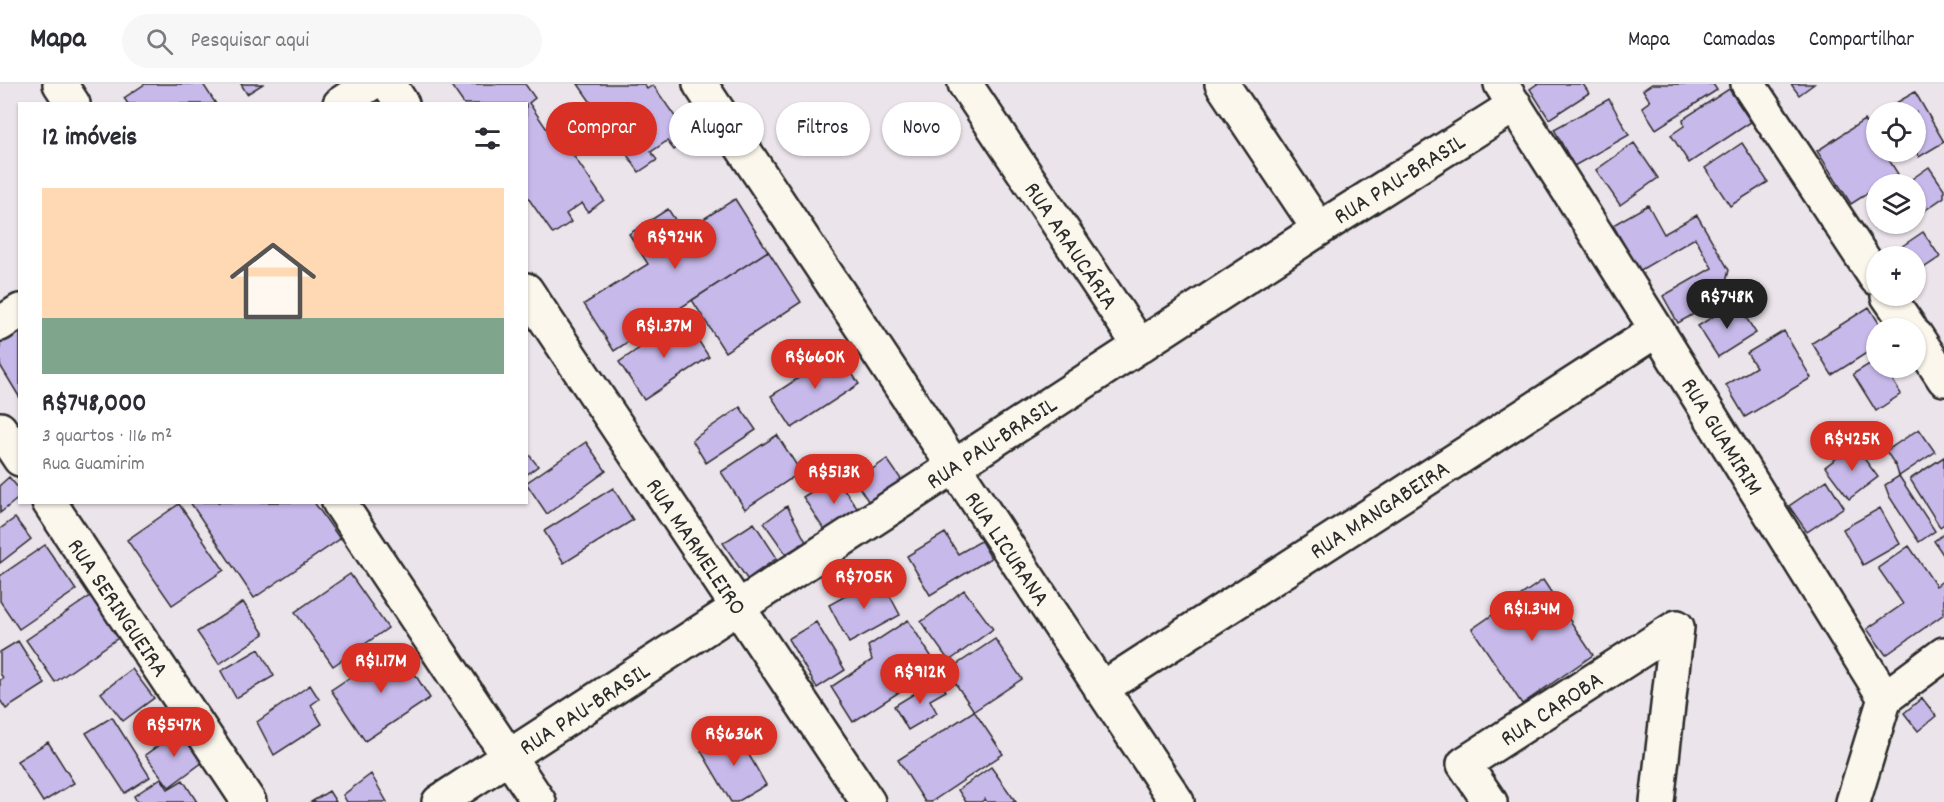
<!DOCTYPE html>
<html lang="pt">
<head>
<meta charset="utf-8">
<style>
	body { margin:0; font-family:Dekko,sans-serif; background:#f7f7f7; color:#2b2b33; height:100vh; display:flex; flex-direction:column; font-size:22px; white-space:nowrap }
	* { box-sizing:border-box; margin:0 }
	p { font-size:20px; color:#7c7c81 }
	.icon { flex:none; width:33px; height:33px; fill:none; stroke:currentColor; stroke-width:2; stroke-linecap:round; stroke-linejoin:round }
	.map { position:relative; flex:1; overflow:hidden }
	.drawer { position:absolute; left:18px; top:18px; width:510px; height:402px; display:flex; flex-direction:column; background:#fff; border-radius:0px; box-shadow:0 2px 4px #0004 }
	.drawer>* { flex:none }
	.guide { position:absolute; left:546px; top:18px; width:570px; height:54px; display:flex; gap:12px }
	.buttons { position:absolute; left:1866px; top:18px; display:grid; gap:12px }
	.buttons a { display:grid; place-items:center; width:60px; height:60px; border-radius:50%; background:#fff; box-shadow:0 2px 4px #0004; font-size:30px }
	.price { position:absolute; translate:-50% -51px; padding:0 14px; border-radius:21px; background:#d93025; color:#fff; font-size:20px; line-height:39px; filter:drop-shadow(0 2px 3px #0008) }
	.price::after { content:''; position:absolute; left:50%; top:36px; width:18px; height:14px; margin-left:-9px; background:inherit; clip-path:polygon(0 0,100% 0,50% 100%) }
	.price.current { background:#222; color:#fff }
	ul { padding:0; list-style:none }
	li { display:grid; align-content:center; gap:12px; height:318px; padding:0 24px }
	li span { display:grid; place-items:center; height:186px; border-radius:0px; color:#555 }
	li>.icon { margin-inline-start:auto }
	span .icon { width:108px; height:108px; fill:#fffc; stroke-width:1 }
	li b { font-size:26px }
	h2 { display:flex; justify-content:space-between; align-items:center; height:72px; padding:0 24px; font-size:26px }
	.tag { padding:0 21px; border-radius:27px; background:#fff; box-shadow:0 2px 4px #0004; font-size:21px; line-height:54px }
	.tag.current { background:#d93025; color:#fff }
	header { display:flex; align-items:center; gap:36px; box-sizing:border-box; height:84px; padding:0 30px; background:#fff; border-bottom:2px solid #e1e1e2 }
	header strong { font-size:28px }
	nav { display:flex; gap:33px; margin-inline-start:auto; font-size:21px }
	.search { width:420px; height:54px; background:#f7f7f7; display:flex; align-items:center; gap:15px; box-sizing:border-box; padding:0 21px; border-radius:33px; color:#7c7c81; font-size:22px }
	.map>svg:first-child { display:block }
	.building { fill:#c7b9ea; stroke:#2b2b2b; stroke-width:1.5 }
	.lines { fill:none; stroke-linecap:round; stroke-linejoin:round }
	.minor-casing { stroke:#2b2b2b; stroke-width:38 }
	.minor { stroke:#fbf7ec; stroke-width:33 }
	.labels { text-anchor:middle; stroke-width:4.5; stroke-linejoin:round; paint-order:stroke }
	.street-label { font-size:24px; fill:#2b2b2b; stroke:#fbf7ec }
</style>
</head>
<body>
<header>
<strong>Mapa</strong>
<div class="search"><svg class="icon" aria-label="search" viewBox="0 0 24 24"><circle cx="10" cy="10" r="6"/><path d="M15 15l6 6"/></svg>Pesquisar aqui</div>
<nav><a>Mapa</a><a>Camadas</a><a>Compartilhar</a></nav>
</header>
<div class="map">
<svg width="1944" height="718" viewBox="0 0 1944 718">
	<rect width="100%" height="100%" fill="#ebe4eb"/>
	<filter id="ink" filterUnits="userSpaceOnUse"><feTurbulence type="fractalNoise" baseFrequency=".0167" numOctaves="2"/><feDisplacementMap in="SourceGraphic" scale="12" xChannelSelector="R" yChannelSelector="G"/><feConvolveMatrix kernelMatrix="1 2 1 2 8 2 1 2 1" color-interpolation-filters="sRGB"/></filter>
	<g filter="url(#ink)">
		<path class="building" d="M145 0H203L216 20H128L124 14Z
			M241 0H263L247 10Z
			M450 0H525L535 14 529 19 561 66 567 62 604 116 588 128 582 119 566 130 571 138 553 150 526 111V20H464Z
			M578 0H644L647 5 653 1 690 54 674 66 667 57 651 68 657 76 639 88Z
			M1537 0H1583L1589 9 1549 35 1530 5Z
			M1652 0H1713L1717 6 1656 45 1642 23 1650 17 1643 6Z
			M1791 0H1814L1799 11Z
			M1729 5 1751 38 1689 79 1671 51 1684 42 1683 35Z
			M1915 8 1944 58 1919 73 1916 67V28H1893L1889 23Z
			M1609 15 1629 51 1574 82 1554 45Z
			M1864 36 1876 56V68H1884L1898 90 1881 100H1876V104L1851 120 1817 67Z
			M1634 59 1658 94 1620 121 1596 86Z
			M1742 59 1768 98 1730 122 1705 84Z
			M1929 83 1944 105V113L1924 127 1916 114V100H1907L1906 99Z
			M735 115 768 167 614 267 584 220 648 180 629 150 668 125 683 148Z
			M1648 121 1664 150 1697 131 1729 186 1722 214 1678 239 1663 212 1712 184 1695 154 1639 187 1613 141Z
			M1923 148 1940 173 1916 189V172H1890L1889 171Z
			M768 167 801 218 725 268 692 216Z
			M1736 218 1756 249 1718 273 1698 242Z
			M1869 223 1882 244H1876V263L1832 291 1812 259Z
			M684 234 709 273 644 316 619 278Z
			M20 245V314L0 281V257Z
			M1784 247 1811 294 1745 333 1726 301 1756 283 1747 269Z
			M838 268 859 300 792 344 771 312Z
			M1876 276V284H1903L1906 288 1893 297 1901 310 1876 327 1853 290Z
			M740 323 756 346 706 379 692 356Z
			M1919 345 1935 368 1899 392 1896 382 1886 367Z
			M777 351 801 388 745 425 721 388Z
			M586 358 606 387 547 430 526 399Z
			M1854 361 1878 393 1849 415 1825 383Z
			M526 367 538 382 526 391Z
			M1944 373V440L1940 443 1910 395Z
			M887 375 903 398 870 420 855 397Z
			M845 386 853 399 844 405 863 433 830 455 803 413Z
			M1899 392 1935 447 1919 458 1889 412 1885 401Z
			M9 393 20 406V413L0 429V401Z
			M1827 396 1844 423 1807 448 1789 422Z
			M613 404 633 436 564 479 544 447Z
			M190 418H314L340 455 254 514Z
			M179 420 224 486 172 521 127 456Z
			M787 422 806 458 786 470 764 439Z
			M1880 424 1900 460 1863 481 1843 445Z
			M15 434 31 455 0 479V445Z
			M754 439 777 474 747 495 723 459Z
			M945 449 958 470 981 457 991 474 930 511 907 472Z
			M1944 450V472L1934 457Z
			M45 461 76 506 19 545 0 517V492Z
			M1909 462 1936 502 1944 496V530L1886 571 1867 545 1903 520 1878 484Z
			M350 490 388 544 333 582 295 528Z
			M880 493 900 531 849 559 829 521Z
			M1543 496 1593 571 1522 620 1472 545Z
			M964 506 993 545 949 577 921 538Z
			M92 511 121 552 55 598 26 556Z
			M243 518 264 550 219 580 197 548Z
			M908 536 938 583 853 638 831 603 872 576 868 562Z
			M816 538 845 586 817 604 788 555Z
			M995 555 1022 595 974 627 947 587Z
			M18 557 45 600 6 625 0 616V596L3 594 0 589V568Z
			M397 562 430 614 365 657 331 606Z
			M259 565 274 592 236 614 221 587Z
			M132 585 154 614 123 637 101 609Z
			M938 595 946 607 930 616 937 629 908 646 894 622Z
			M310 601 319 615 311 621 322 640 274 671 257 638Z
			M1922 614 1936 632 1918 647 1904 629Z
			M974 627 1003 670 931 718H925L898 676Z
			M112 633 150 693 125 709 86 649Z
			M180 646 203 678 169 703 145 671Z
			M735 646 766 701 737 718H731L701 667Z
			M48 658 74 699 43 718 17 677Z
			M991 683 1016 718H987L985 715 981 718H966L958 706Z
			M371 690 387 718H347L343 711Z
			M161 694 168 705 183 696 197 718H137L134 712Z
			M329 707 336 718H311Z"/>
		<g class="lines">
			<defs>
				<path id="minor" d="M60 0 73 20
					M389 0 402 20
					M700 0 1177 718
					M965 0 1140 262
					M1222 0 1319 145
					M1501 0 1657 246 1885 614 1853 718
					M1748 0 1876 194
					M340 20 370 0
					M526 206 868 718
					M1888 212 1910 244
					M0 240 20 227
					M1916 252 1944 295
					M0 345 20 375
					M49 418 249 718
					M339 418 539 718
					M1101 605 1657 246
					M1885 614 1944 570
					M439 718 1319 145 1515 21
					M1490 718 1464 680 1677 543
					M1657 718 1677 543"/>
			</defs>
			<use href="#minor" class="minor-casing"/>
			<use href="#minor" class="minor"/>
		</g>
	</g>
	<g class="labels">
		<g class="street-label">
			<text transform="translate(1399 94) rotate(-32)" y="8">RUA PAU-BRASIL</text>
			<text transform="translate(1072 161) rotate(56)" y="8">RUA ARAUCÁRIA</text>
			<text transform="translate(1723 352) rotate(58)" y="8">RUA GUAMIRIM</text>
			<text transform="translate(991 358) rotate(-33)" y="8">RUA PAU-BRASIL</text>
			<text transform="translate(1379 425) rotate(-33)" y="8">RUA MANGABEIRA</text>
			<text transform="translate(697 462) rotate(56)" y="8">RUA MARMELEIRO</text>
			<text transform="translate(1008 464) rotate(56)" y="8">RUA LICURANA</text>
			<text transform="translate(119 523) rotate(56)" y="8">RUA SERINGUEIRA</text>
			<text transform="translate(584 624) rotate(-33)" y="8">RUA PAU-BRASIL</text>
			<text transform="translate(1551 624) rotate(-33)" y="8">RUA CAROBA</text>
		</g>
	</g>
</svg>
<div class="buttons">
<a><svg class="icon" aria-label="locate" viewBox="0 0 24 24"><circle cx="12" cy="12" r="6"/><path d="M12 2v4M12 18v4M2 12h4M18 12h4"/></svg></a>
<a><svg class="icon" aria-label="layers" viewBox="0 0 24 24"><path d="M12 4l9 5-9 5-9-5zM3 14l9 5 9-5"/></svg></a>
<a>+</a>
<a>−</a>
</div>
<b class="price" style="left:675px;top:186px">R$924K</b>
<b class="price current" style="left:1727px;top:246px">R$748K</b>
<b class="price" style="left:664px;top:275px">R$1.37M</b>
<b class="price" style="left:815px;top:306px">R$660K</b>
<b class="price" style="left:1852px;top:388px">R$425K</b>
<b class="price" style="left:834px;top:421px">R$513K</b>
<b class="price" style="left:864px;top:526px">R$705K</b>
<b class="price" style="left:1532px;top:558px">R$1.34M</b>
<b class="price" style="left:381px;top:610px">R$1.17M</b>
<b class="price" style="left:920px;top:621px">R$912K</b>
<b class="price" style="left:174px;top:674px">R$547K</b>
<b class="price" style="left:734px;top:683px">R$636K</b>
<div class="guide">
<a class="tag current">Comprar</a>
<a class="tag">Alugar</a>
<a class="tag">Filtros</a>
<a class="tag">Novo</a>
</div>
<section class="drawer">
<h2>12 imóveis<svg class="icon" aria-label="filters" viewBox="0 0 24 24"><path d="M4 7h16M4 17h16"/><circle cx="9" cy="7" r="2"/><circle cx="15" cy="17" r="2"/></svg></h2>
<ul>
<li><span style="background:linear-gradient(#ffd9b3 70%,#7fa58c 0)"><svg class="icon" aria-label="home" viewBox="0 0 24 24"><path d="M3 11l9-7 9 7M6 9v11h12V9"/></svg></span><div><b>R$748,000</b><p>3 quartos · 116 m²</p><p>Rua Guamirim</p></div></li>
</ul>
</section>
</div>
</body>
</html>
